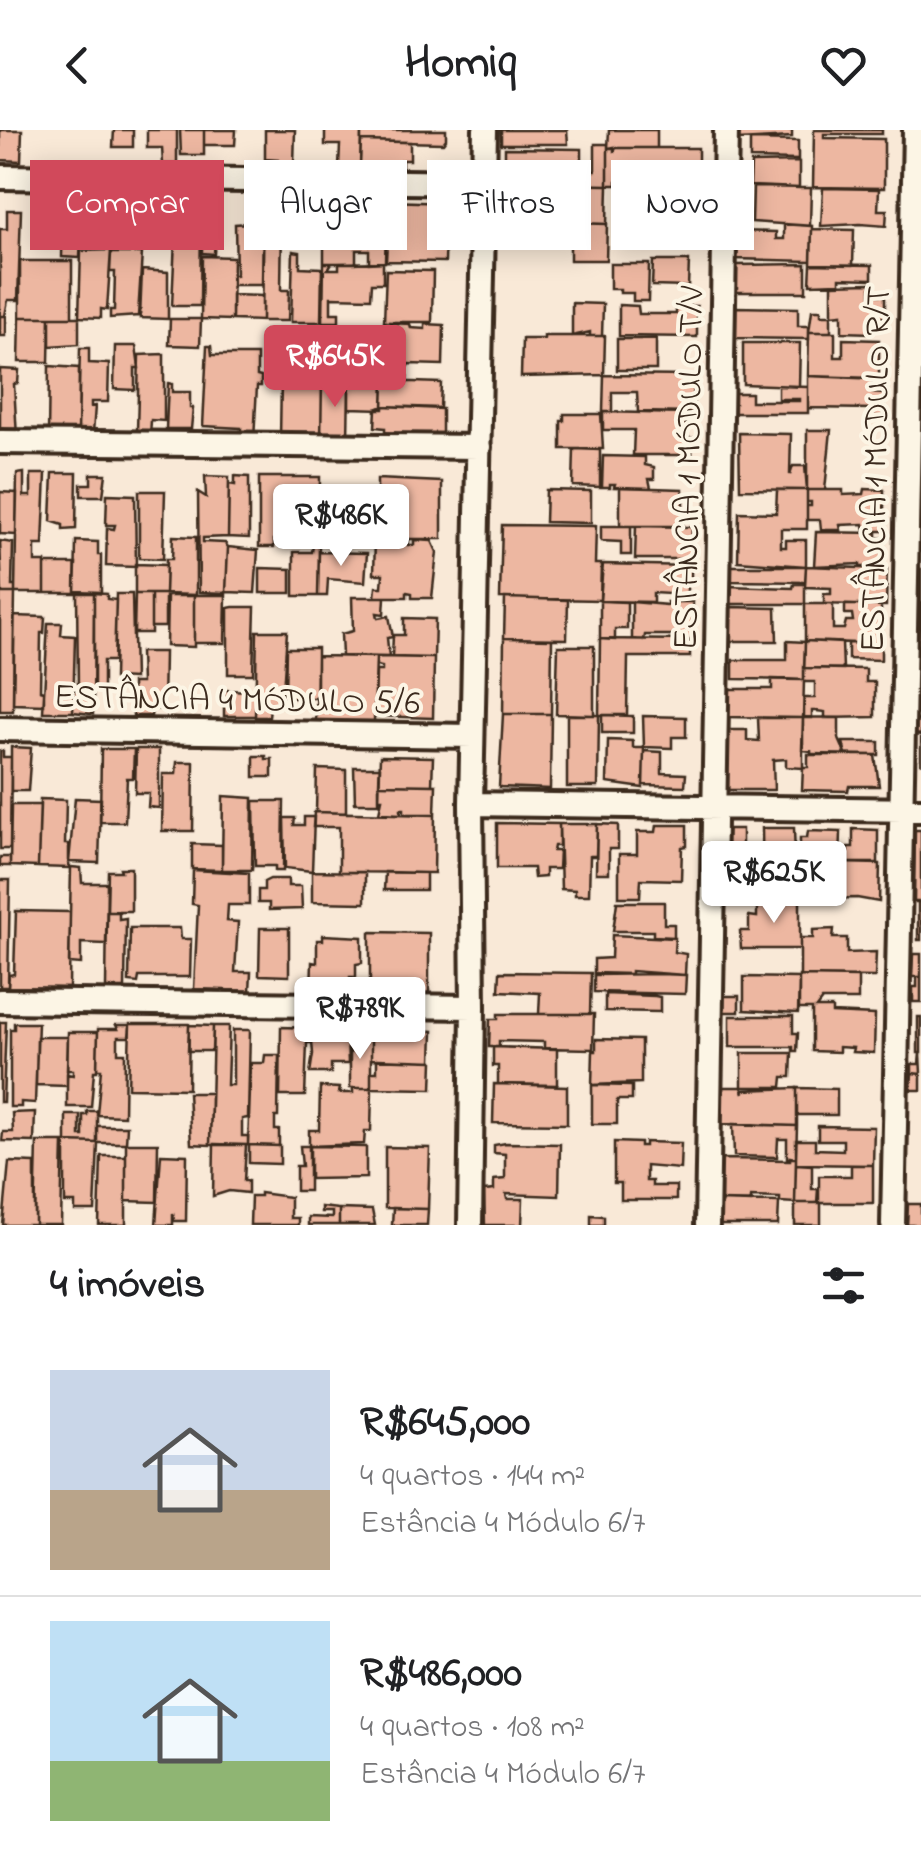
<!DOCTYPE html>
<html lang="pt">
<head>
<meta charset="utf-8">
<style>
	body { margin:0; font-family:"Indie Flower",sans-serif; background:#f2f2f2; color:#202124; height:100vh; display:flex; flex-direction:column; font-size:38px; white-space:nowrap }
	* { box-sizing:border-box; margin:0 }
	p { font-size:32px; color:#757577 }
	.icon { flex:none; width:55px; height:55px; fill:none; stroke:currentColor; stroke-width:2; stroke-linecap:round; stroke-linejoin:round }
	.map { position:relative; height:1095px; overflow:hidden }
	.drawer { display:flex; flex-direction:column; background:#fff; flex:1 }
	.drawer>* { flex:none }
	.guide { position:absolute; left:30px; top:30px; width:862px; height:90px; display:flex; gap:20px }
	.price { position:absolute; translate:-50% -85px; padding:0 22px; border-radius:10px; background:#fff; color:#222; font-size:32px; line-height:65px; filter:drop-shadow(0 2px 5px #0008) }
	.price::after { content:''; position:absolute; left:50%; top:60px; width:30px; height:22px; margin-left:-15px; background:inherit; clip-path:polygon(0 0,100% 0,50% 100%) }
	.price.on { background:#d1495b; color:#fff }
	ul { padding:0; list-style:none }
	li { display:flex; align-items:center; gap:30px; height:250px; padding:0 50px }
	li+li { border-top:2px solid #e0e0e0 }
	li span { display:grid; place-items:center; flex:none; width:280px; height:200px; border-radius:0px; color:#555 }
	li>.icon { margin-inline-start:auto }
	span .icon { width:120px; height:120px; fill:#fffc; stroke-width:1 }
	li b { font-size:42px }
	h2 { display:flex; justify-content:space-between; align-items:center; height:120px; padding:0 50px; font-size:42px }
	.chip { padding:0 35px; border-radius:0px; background:#fff; box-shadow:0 5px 25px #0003; font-size:35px; line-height:90px }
	.chip.on { background:#d1495b; color:#fff }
	header { display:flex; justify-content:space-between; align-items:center; height:130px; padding:0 50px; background:#fff; font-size:45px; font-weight:700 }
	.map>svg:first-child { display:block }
	.building { fill:#edb7a1; stroke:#3b2a1e; stroke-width:2.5 }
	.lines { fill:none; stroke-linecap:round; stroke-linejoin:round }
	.street-casing { stroke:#3b2a1e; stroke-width:30 }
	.street { stroke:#fcf5e5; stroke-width:22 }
	.labels { text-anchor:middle; stroke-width:8; stroke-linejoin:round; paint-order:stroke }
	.street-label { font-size:35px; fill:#3b2a1e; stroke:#fcf5e5 }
</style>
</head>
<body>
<header><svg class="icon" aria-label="back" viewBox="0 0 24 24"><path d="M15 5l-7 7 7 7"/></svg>Homiq<svg class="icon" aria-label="heart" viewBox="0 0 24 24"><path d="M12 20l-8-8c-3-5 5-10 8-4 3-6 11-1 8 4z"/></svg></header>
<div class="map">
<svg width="921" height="1095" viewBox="0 0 921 1095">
	<rect width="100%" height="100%" fill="#f9e9d7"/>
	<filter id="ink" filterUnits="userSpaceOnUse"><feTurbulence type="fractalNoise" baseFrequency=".01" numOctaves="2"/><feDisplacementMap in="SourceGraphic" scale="20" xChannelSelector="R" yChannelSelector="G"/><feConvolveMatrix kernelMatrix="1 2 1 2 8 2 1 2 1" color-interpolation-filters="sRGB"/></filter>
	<g filter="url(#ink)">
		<path class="building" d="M0 0H22L21 31 0 30Z
			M114 0H133V17H113Z
			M147 0H177V34H163L162 18H147Z
			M180 0H204V25H181Z
			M204 0H236L235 15H204Z
			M265 0H295L294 35H278V30L265 29Z
			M325 0H361L360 36H339L340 15H325Z
			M361 0H446V9L443 13 361 11Z
			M501 0H567L568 14H501Z
			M609 0H657V18H608Z
			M738 0H792V7L738 10Z
			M814 0H882V4H824V8L884 9V58L813 57Z
			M750 10 798 11V30L750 29Z
			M361 11 410 12V30H402V37L360 36Z
			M595 14H608V55L505 53V18L582 19V36H586V41H595Z
			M614 17V22L616 18H698V38H672V51H617V55H608V18Z
			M799 32V58L750 56 751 33Z
			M537 54 608 55 607 94 571 93V80L538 79Z
			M753 57 811 58 810 96 752 92Z
			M823 58 879 59 878 80H887L886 96 860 94 821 96Z
			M389 71 447 73 445 132 386 131Z
			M264 75H279L278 92H282L281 160H289L288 191H262Z
			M63 79 82 80 80 128 62 127Z
			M7 80H21L18 170H8L5 186H0V99H7Z
			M176 87H201L200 176H172Z
			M263 92 262 155H232V145H236L235 94Z
			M545 92 607 94 606 130H570V107H545Z
			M335 94 386 96 385 132 369 133V120H356V133H324V103H335Z
			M784 94 812 96 811 131 736 129V101L776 102V109H784Z
			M812 99 854 100 853 135 811 134Z
			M202 107H215L214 124 202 123Z
			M111 120 107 180 101 179V188L79 187 81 121Z
			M293 121 300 122V137L322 138 321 192H291Z
			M111 123H142L138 186 110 188V180H114L115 142H110Z
			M202 126 233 127 232 190 201 189Z
			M20 131H72V187H20Z
			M653 131H689L688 157 652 156Z
			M383 132V153H372L371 168 331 167V183H339V192H323L324 133H332L328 139H339V133Z
			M610 134H649L648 171H633V163H620V159H610Z
			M806 134V162H735L736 135Z
			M811 134 872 135V149L840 148V153L810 154Z
			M142 140 168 142V189L140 188Z
			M386 140 433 141 432 192H384Z
			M871 153V165H885V187L871 188 872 203 842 202V184L832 185V154Z
			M232 165 262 166V191L232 190Z
			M572 173 603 174 602 206H590V202L572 206Z
			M619 175 638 176 639 184H676V176H697V207L619 206Z
			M734 177 798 178V196H809V209L733 208Z
			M812 180H821V185H831V202H809Z
			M0 186H6V206H0Z
			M20 187H50L49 232H19Z
			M50 187H79V214L50 216Z
			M170 189H201L200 216 169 215Z
			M390 193 410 194 411 198 425 199V194L444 195 443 235 408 234 407 252 350 250V235L389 233Z
			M347 199 384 201 382 232 346 231Z
			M809 202H835V227H843V209L879 210V249L808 246Z
			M544 206H605L604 245 521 247 522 209H544Z
			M617 209H656V240H617Z
			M743 213H800L799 256 743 254Z
			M115 216H136L139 238H135V260L114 259Z
			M207 216H211L212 225H257V246L261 247V256H257L254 310H240L241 298 203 296Z
			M80 218H89V233L109 234 108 272H91V277L95 276 93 303 78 302Z
			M164 224V291L151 290 150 307H144L143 302H137L139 225Z
			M49 236 79 238 78 307H48Z
			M0 239 19 240 18 253 14 254 17 307H0Z
			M604 245 694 246 693 283 638 282 637 262H612V282H603Z
			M808 246 873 248V263L884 264 883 287 873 286V279L808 278Z
			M281 248H322L321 310 280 309Z
			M322 249 335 250 338 253V249L349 250 348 311 321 310Z
			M349 250 384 251 383 279 349 278Z
			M384 251 441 253 440 278 383 276Z
			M168 253 172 254V262H190V278H193L191 299H166Z
			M778 256 808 257V283H733L734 263H751V271H799V269H778Z
			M383 276 442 279V313L385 311V298L375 297 376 279Z
			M603 282 686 284 685 308H693L692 325H633L634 300H603Z
			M564 284H601L603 319H561V291H564Z
			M807 300H831L825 360H807Z
			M739 303 791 304 790 345 793 336H805L807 360 740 359Z
			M574 319 600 320V357L573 356Z
			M603 326 645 327V335L654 337V349H649L651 358 614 357 615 354H610V357H602Z
			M24 343V366H31V344H46L43 415H35V432H45V463H15L17 344Z
			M53 343H77L76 399 63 400V395L51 391Z
			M91 344H106L103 366H81V354H91Z
			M205 346 229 347 228 407 203 408V412L225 413 228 417 226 463 199 462 198 362 206 367Z
			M235 346 249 347V408L228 407 229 354 235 355Z
			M259 347H320L319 411 274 410V417H259Z
			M377 349 442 352V409H377Z
			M620 357 683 359V396H620Z
			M865 359 884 360V401H865L864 394 840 395 841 400H821L820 390H807V376H811V372H807V360H843V365L864 364Z
			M546 360 591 361V393L545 392Z
			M777 360H807V399H781V417H786V410H806V436L738 431 739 382 776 383Z
			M139 361H165L163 429 139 428Z
			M0 362 17 363 16 405 0 404Z
			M107 364 135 365 136 437 106 436 107 398 114 399 115 395H106Z
			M502 395 596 396 595 434H601L600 470 500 468Z
			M601 396H631V425H621V412L601 411Z
			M636 396 692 397 691 429H635Z
			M816 402 877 403V408H882V437H860V434L814 436Z
			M173 406 196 407V465L165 464 166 429H172Z
			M375 409 409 410 408 415H414V410L432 411 437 422 432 468H412V463L407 462V467H375L376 457H382L383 444H374Z
			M0 411 13 413 12 456H15V463H2Z
			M76 411 98 412V425H101V462L75 461Z
			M313 415H319L318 466H294V422H312Z
			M228 417 258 420 255 463 226 462Z
			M319 422 367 423 365 452 328 449 327 466H318Z
			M45 434H76L75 463H45Z
			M135 434 166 435 165 464H135Z
			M603 434 691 436V451L687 452V465L653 463V472L600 471Z
			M728 436H806L805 452 728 451Z
			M806 436 887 439 886 476 824 474V464H831V458L805 457Z
			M260 438 291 439V463H260Z
			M920 439H921V478H918Z
			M794 454H805V474H727V456L793 458Z
			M0 463H15L13 581H0Z
			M77 463H94L93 584 73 582 74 560H78Z
			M94 463 107 464V469L116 470 114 531H103V560H94Z
			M116 464H132L134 549 114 548Z
			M135 464H151V503H134Z
			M151 464H165V497H151Z
			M194 465H226L225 513H194Z
			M167 466H194V517L166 516Z
			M352 467H385L384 484 377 483 378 488 389 486 393 507 387 508 389 527 342 526 341 504 353 501Z
			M505 468 568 470 567 509 504 508Z
			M600 471 627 472V499H615V510L600 509Z
			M632 472 668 475 667 472H693L692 510H677V505H645L644 510 632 509Z
			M805 474H833V499H844L846 491H853L852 484H845V475H881V514L805 511Z
			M233 477H255L253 544H228V478Z
			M730 477 776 478 777 511H729Z
			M918 479 921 480V515H917Z
			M14 486 45 487 44 503H41L40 560 44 561V575L13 574Z
			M404 488 435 489 434 528 392 527 393 505H404Z
			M48 493H62L61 505 75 506 73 582H43Z
			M257 501H287L282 577 270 576 269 587H255Z
			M504 508 552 509 551 584H503Z
			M600 509 690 510V527H628L627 585H599Z
			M787 511 805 512 804 550 733 549V530H787Z
			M805 511 842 513 843 539 804 538Z
			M848 513 881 514V530L848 529Z
			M558 516H594V585L556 584Z
			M286 518H317V568H285Z
			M140 522H164L163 579H152L151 586H133L132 553H141Z
			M317 526 376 527 374 591 316 592Z
			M376 527 434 528 433 588 375 586 376 541H382V537L376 536Z
			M804 538 866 539V552H875V587L825 588V582L816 581H812V588H804V568H815V552H804Z
			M772 549 804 550 803 588 726 587V559H772Z
			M224 560 256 561 255 586H224Z
			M503 584H551L550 659 499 657Z
			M567 585H599L598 657H567Z
			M602 585 633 586V603H602Z
			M643 586 686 587V607H672V618L644 617Z
			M803 587 839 588V609L846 625H811V621L802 620Z
			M758 588H803V638L786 637V629L773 630 774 660H726L727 600H747V610L759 611Z
			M915 590H921V635V605L915 604Z
			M608 610 633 611V618H644L643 658 607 653Z
			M843 612H879V625H846Z
			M11 617 31 618 28 661H11Z
			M101 619H134L133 648H127L125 692H100Z
			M136 619H159V678L148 677 149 663H135Z
			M0 621H3V627H11L10 719H0Z
			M644 621 662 622V643L686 644 685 656 643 655Z
			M808 624 875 625 879 656H849L848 661 802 660 803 637H808Z
			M254 626H266V629H272V647H254Z
			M380 626 433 627 432 655 379 654Z
			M177 632H194L193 701H162L163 644H176Z
			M354 637H380L379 673H355Z
			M317 639 346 640V683L316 682Z
			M379 654 436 655 435 684H404V679H401V684L379 683 382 669H379Z
			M223 666 253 668 252 740H222Z
			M75 668 101 669 99 733 69 732Z
			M40 669 66 670 65 714H69V738L38 737Z
			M254 671H284L283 741H275V736H255Z
			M11 675H40L38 737 10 736Z
			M314 682 435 685 434 743 339 742V697H313Z
			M304 687H314L312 741 285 738 284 688H295L294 695H304Z
			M497 693 559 694V716H554L553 721H559L558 739H545V747L534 748 533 738H497Z
			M559 694H597L596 726H590L589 765H575V760L561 759Z
			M597 694 618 695V719H609V743H596Z
			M657 695H687V716L682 717 681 750 641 749 640 767H619V724H637V702H656Z
			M762 698H794L796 761H779V769H763Z
			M724 699H742V732H758V749L741 748V761L723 762Z
			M853 699 878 700V733H847L848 717H853Z
			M915 700H921V772H914Z
			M808 701 841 702 840 733 800 732V708H807Z
			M192 714 222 715V740L192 739Z
			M0 727H10V736H0Z
			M839 733 880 734 879 772 857 768 815 769 814 738 835 739Z
			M71 737 81 738 82 753H107L106 814 81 813V834L69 833Z
			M120 738H131V781H107L108 741H121Z
			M800 738H813V770H800Z
			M193 740 249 743V775H228L227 791 238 792 235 842H251L250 861 194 859 198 775 192 774Z
			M312 741 365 742V773L312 772Z
			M385 742 426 743V760H384Z
			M270 749H288V756H301L302 779 269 780V773H258V760H264V752Z
			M0 750H10L8 857H0Z
			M757 769H800V819H741L740 801H749V786L757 787Z
			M617 772H664V794H674V807L653 806V801H613Z
			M918 772H921V810H918Z
			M16 781 70 782 69 858 8 857 9 845 14 844Z
			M107 782H119V789L126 788 125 858H106Z
			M130 798H180L181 809H191L190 847H139L138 853 129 852Z
			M260 798H289V846L259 845Z
			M834 799 833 808H847V823L876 822 875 847 800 846V808H813V800Z
			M370 802 429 803V863H378L379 857 370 856Z
			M323 805 362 807V833L356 834V847H350V862L311 861 312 832 317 833V810H323Z
			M612 805 675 808 674 822 686 824 685 845 631 841V844L594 843V829L611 828Z
			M913 824H921V847H912Z
			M500 842 591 843 590 884H539L540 863 499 861Z
			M660 844 686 845 685 864 594 862V845Z
			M799 846 858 847V870H822L816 878H832V883L875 885 874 923 852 922 853 918 839 917V922L812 921V879H799Z
			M744 847 799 848 798 883 744 880Z
			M917 847H921V872H913V857H917Z
			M605 864 655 866 660 867V882L605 881Z
			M723 866H739V882H723Z
			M498 884H594L593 919 544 918V912L499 911V917H489L490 889H498Z
			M730 886H793V903H798L797 921H793V917H730Z
			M918 887H921V923H918Z
			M0 892H6L3 972H0Z
			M14 893H38L35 973 21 972V977H10V899H14Z
			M130 894H189L188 959 128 958Z
			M116 895H130L129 907H118V923H125L124 986 97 985 101 939H97L98 899H118Z
			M189 895 213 896 212 921H188Z
			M213 896H229L227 955H233V900H250L248 988 242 989V1006H248V1015H210Z
			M281 897 311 898 310 913H307L305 966H280Z
			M371 897 433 901 432 931 371 929Z
			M311 898H331V905L347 904 348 934H331V943H310L313 924Z
			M68 902H98L97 941H94L91 977H67V944L73 945V940H67Z
			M350 905H371V958H350Z
			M37 907H68L67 956 36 955Z
			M596 909 641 910V953L592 955 593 921H596Z
			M493 917 557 919V955L498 954V936H493Z
			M742 923H792L791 947H783L782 957H742Z
			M920 923 921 944 912 943V934H919Z
			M265 925H279L278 987H275V1000H279V1016L248 1015 251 933H264Z
			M377 929 433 931 432 959 371 958V942H377Z
			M912 943 921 944V960H911Z
			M494 954 567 956V994L493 993Z
			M592 955 632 956V970H617V994H592Z
			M320 957 340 958 339 963H353V958H372L371 1001H365L364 1014 309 1016V1000H319Z
			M721 957H742L744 963 743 960 797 958V996L721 994Z
			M797 958 837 959V985H797Z
			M188 963H211L210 1015 191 1014Z
			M87 981H97V1013L66 1012V985H80V1006H83V985H87Z
			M35 982 34 1012 2 1011 3 1002H13L12 983Z
			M733 994 797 996 796 1028H787V1009H778L777 1027 734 1026Z
			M97 996H127L126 1013H97Z
			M818 996 874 997 873 1035 796 1034V1010H815V1019L843 1020V1010H818Z
			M37 1012H63L61 1095H35Z
			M65 1012 98 1013 95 1081H75V1073H65Z
			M614 1012 640 1013V1016H645V1012L681 1013 680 1039 646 1036V1051H652V1056H676V1070H621V1053H614Z
			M126 1013H158L157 1072 126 1071Z
			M506 1013 560 1014 559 1066 506 1064 507 1069H523L522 1095H485L484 1061 494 1060V1050L505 1049V1024L494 1023V1015Z
			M214 1014 246 1015 244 1051H248V1063L229 1061 213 1066Z
			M249 1015 280 1016V1034L249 1033Z
			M300 1016H309V1061H296V1036H302Z
			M310 1016 366 1017V1048L310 1049Z
			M385 1017 430 1018 428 1079 385 1078Z
			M161 1024 187 1025 186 1091H174L173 1083V1095H156Z
			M101 1026H126V1095H99Z
			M790 1027 796 1028 795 1073 780 1072V1068L751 1067V1072L720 1071V1029L790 1030Z
			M9 1032 35 1033V1095H3Z
			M796 1034 812 1035V1059H818L817 1073H795Z
			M851 1035H873V1073H819V1046H851Z
			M260 1063 290 1067V1088H298V1095H250L251 1066H260Z
			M718 1071 779 1072 778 1095H718Z
			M795 1073H821V1095H795Z
			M908 1074H921V1095H907Z
			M321 1077 339 1079V1095H308V1087L332 1088V1082H321Z
			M393 1078 428 1079 427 1095H392Z
			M339 1079 372 1080 375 1095H339Z
			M591 1085 604 1086V1095H591Z"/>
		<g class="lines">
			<defs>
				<path id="street" d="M0 47 484 53
					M0 312 479 317
					M0 599 472 606
					M471 674 921 680
					M0 871 473 877
					M470 1095 473 877 471 674 485 0
					M707 1095 726 0
					M893 1095 915 0"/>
			</defs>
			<use href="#street" class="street-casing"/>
			<use href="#street" class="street"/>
		</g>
	</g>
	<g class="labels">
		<g class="street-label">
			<text transform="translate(687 338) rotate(-89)" y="12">ESTÂNCIA 1 MÓDULO T/V</text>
			<text transform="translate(874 339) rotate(-89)" y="12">ESTÂNCIA 1 MÓDULO R/T</text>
			<text transform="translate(237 568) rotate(1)" y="12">ESTÂNCIA 4 MÓDULO 5/6</text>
		</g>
	</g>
</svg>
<b class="price on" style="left:335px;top:280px">R$645K</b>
<b class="price" style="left:341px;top:439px">R$486K</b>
<b class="price" style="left:774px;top:796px">R$625K</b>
<b class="price" style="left:360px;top:932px">R$789K</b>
<div class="guide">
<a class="chip on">Comprar</a>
<a class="chip">Alugar</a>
<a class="chip">Filtros</a>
<a class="chip">Novo</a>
</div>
</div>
<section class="drawer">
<h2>4 imóveis<svg class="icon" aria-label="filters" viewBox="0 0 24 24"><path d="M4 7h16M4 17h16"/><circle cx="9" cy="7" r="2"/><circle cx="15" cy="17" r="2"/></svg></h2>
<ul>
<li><span style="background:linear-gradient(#c9d6e8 60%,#b9a48a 0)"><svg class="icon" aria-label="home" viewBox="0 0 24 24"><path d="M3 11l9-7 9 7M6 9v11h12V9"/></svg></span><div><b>R$645,000</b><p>4 quartos · 144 m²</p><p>Estância 4 Módulo 6/7</p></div></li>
<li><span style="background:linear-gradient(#bfe0f5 70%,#8fb573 0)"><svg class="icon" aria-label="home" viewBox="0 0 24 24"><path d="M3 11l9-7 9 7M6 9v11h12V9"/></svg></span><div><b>R$486,000</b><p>4 quartos · 108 m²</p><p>Estância 4 Módulo 6/7</p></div></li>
</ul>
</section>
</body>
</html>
